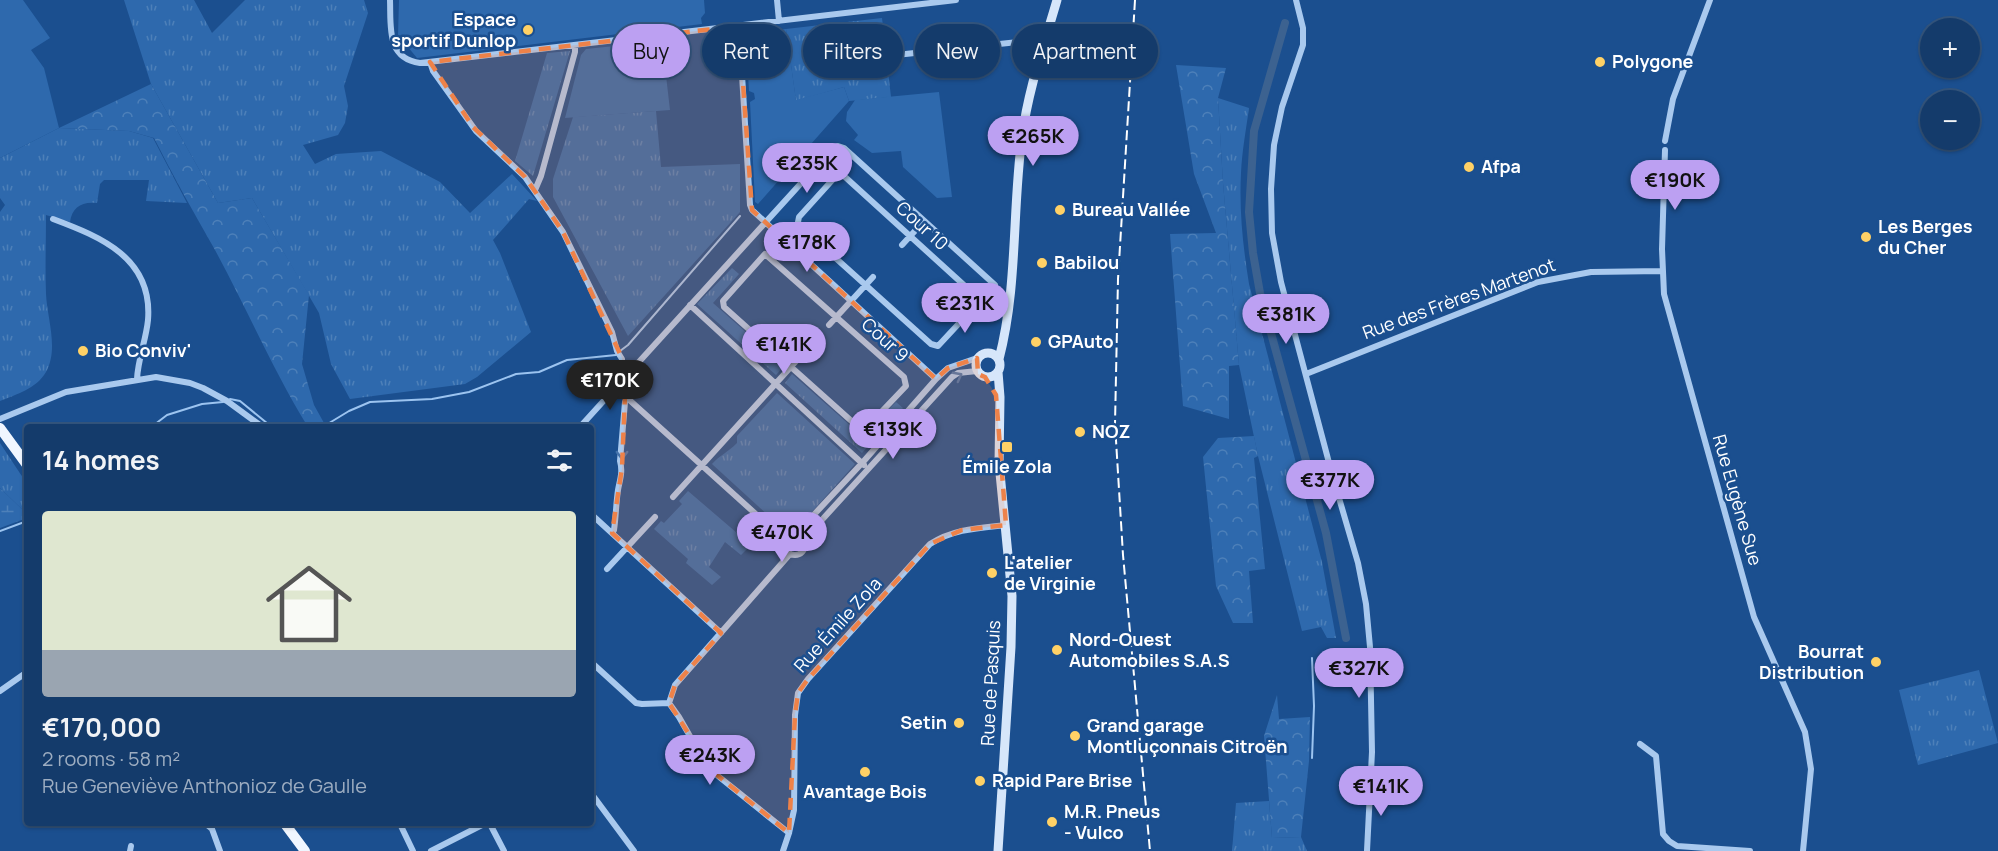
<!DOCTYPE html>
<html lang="en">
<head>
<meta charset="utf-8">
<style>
	body { margin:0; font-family:Manrope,sans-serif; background:#1d4271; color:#f1f3f6; height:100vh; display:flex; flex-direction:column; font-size:22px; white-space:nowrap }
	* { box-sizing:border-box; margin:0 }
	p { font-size:20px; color:#9dadc1 }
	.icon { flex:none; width:33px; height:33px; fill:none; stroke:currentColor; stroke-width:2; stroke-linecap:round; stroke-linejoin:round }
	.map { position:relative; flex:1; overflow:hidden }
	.drawer { position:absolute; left:24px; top:424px; width:570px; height:402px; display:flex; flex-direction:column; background:#143b6b; border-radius:6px; box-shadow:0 2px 4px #0004,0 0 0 2px #33557e }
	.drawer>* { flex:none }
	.top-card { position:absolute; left:612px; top:24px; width:570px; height:54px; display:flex; gap:12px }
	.controls { position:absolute; left:1920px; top:18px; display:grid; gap:12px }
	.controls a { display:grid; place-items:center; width:60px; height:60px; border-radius:50%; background:#143b6b; box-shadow:0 2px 4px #0004,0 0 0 2px #33557e; font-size:30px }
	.price { position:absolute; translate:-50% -51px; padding:0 14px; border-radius:21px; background:#bca0f2; color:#111; font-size:20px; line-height:39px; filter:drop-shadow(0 2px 3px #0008) }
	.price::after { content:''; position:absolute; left:50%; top:36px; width:18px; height:14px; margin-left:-9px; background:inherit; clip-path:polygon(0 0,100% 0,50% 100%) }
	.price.active { background:#222; color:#fff }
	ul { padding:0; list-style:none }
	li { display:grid; align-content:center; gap:12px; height:318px; padding:0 18px }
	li+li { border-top:2px solid #33557e }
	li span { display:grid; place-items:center; height:186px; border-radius:6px; color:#555 }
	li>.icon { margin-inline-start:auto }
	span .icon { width:108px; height:108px; fill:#fffc; stroke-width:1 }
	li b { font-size:26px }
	h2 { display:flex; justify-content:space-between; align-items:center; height:72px; padding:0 18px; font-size:26px }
	.tag { padding:0 21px; border-radius:27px; background:#143b6b; box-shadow:0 2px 4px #0004,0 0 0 2px #33557e; font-size:21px; line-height:54px }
	.tag.active { background:#bca0f2; color:#111 }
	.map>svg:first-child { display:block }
	.grass { fill:url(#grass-tufts) }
	.forest { fill:url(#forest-crowns) }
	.wetland { fill:url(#wetland-marsh) }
	.garden { fill:#2e69ad }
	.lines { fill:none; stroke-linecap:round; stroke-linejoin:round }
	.stream { stroke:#9cc4f0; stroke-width:2 }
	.canal { stroke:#3c6290; stroke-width:8 }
	.minor { stroke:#a9c9ee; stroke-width:6 }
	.secondary { stroke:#d6e6fa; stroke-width:9 }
	.primary { stroke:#f0f6ff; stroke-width:10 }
	.rail { stroke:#fff; stroke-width:2; stroke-dasharray:10 4.5; stroke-linecap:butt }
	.oneway { stroke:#4674ac }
	.marked { fill:#ee8249; fill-opacity:0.2; stroke:#ee8249; stroke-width:4.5; stroke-dasharray:12 8; stroke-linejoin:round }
	.poi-dot { fill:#ffd166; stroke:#1b4f8f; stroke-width:2 }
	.labels { text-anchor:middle; stroke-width:5; stroke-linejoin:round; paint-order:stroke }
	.poi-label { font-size:18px; font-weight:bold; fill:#fff; stroke:#1b4f8f; text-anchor:start }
	.street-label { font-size:18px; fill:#fff; stroke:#1b4f8f }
</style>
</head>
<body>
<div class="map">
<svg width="1998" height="851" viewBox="0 0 1998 851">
	<defs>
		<pattern id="grass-tufts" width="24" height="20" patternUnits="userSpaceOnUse" patternTransform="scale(1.5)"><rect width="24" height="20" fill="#2e69ad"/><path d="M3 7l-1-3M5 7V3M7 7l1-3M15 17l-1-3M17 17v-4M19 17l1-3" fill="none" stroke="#4d80b9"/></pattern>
		<pattern id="forest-crowns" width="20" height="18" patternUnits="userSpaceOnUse" patternTransform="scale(1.5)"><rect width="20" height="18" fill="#2e69ad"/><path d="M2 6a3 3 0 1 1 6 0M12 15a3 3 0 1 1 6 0" fill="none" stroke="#4d80b9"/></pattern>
		<pattern id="wetland-marsh" width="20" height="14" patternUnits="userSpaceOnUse" patternTransform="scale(1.5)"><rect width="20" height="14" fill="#2e69ad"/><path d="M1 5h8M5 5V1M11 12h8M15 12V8" fill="none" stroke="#4d80b9"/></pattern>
	</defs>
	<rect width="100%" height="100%" fill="#1b4f8f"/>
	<path class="grass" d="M124 0H194L212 33 245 0H364L368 13 344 86 348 106 345 123 338 135 303 145 315 164 336 154 381 151 440 182 470 213 512 174 537 201 529 199 493 240 500 253 531 332 477 377 465 384 350 399 331 364 319 313 252 198 218 203 151 84Z
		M882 18 891 97 849 101 844 87 796 101 786 29Z
		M570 51 533 176 515 161 547 53Z
		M1218 98 1249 108C1246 130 1242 151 1241 173 1239 210 1243 247 1249 284L1322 562 1336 638H1327L1321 627 1302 631 1258 456 1239 365 1223 183Z
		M656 111 661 167 740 164V212L628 336 553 197V179L573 117Z
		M59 128 129 131 153 138 187 203 146 201 149 180H104L100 184 97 203C82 201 72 207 70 222L46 215C46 241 45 268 46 294 47 318 59 349 46 372 36 389 17 394 0 401V212L5 205 0 198V158Z
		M732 268 739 274 713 303 784 366 776 375 697 304Z
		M792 374 862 436 896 402 903 408 862 453 785 383Z
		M777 393 855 464 800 525 794 529 782 528 712 464C719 456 728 452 737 443V436Z
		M0 443 27 484V514L0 488Z
		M688 491 751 545 741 555 725 542 709 567 721 577 712 585 686 563 688 559 654 529 661 521 664 523 682 504 679 501Z
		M1979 670 1998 743 1918 765 1899 690Z
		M1269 801 1272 838 1301 837 1307 851H1232L1236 803Z"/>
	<path class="forest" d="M1176 65 1226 68 1218 98 1223 183 1239 365 1229 366V419L1183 406 1170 234 1216 233 1194 174Z
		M151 84 218 203 252 198 309 295 302 364 314 405 324 423 316 427H308C273 370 247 309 215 250 194 213 173 176 154 138L129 131 59 128Z
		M1254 436 1258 456 1254 458 1265 569 1249 571 1253 623H1233L1216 586 1203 457 1218 438Z
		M1277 695 1279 719 1310 717 1309 761 1301 837 1272 838 1264 736Z"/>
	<path class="wetland" d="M0 488 27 514V518L0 528Z"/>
	<path class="garden" d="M0 0H23L50 38 31 50 44 68 59 128 0 158Z
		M399 0H704L705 13 701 18 702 24 417 58 398 35Z
		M786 29 796 100 844 87 849 101 758 204 755 202 750 102 755 99 754 93 749 91 748 74 753 71V65L747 62 746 41 750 34Z
		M662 41 670 110 565 118 581 55 586 49Z
		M939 92 952 197 937 198 903 167 901 151 872 153 854 140 858 135 846 121 847 112 855 100Z"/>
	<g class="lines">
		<path class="stream" d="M620 351 628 345 740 216
			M230 399 240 401 273 428
			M150 428 167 415 202 404 223 402
			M321 428 349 411 370 402 432 399 469 392 516 374 539 372 567 360 616 355
			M0 531 27 521
			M1312 758 1314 706 1312 658"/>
		<path class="canal" d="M1285 23 1254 131 1249 212 1253 253 1260 293 1326 533 1346 638"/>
		<path class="minor" d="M390 0C391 27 386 58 420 63L956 0
			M777 0 779 21
			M1296 0 1303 28V45L1282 107 1274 145 1271 189 1272 233 1281 282 1332 474 1358 563 1366 604 1370 647 1372 752 1367 851
			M739 26 750 205 752 210 936 379
			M896 55 1037 40 1045 41
			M430 62 433 71 476 131 525 177 563 232 612 332 617 351 622 359 623 378
			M1665 141 1673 99 1710 0
			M1665 150 1662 249 1664 294 1754 617 1805 732 1811 769 1803 851
			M840 175 844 176 976 296 978 300 977 304 938 346 931 344 800 226 798 222 799 217 836 176Z
			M535 190 541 176 575 52V45
			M53 219C101 237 153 258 148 320 146 340 138 359 137 379
			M902 245 924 221
			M765 254 904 377 906 386 867 427 857 426 724 307 723 301Z
			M690 305 864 465
			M829 325 873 277
			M1306 374 1538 282 1591 272 1662 271
			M615 387 779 535 787 539
			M0 419 66 392 156 377 190 383 203 388 227 401 264 428
			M579 428 833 148 838 146 844 148 995 285
			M673 497 807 349
			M591 514 721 633
			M612 533 614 530C616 517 616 503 618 490 620 479 623 472 620 461L625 402 628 397
			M785 545a10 10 0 1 1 20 0a10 10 0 1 1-20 0Z
			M795 535 863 462 936 379 948 368 977 358
			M805 542 810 533 952 377 958 373 977 371
			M607 569 655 517
			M591 662 636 703 642 704 669 703
			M0 691 27 672
			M1640 744 1656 756 1663 834 1669 841 1677 846 1750 851
			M591 793 634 851
			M206 824 212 829 220 851
			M400 824 413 851
			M490 824 504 851
			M789 833 713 772 707 766 679 717 669 703 675 685 790 554
			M130 851 131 846
			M431 851 484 824
			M783 851 789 833 794 810 795 715 798 693 808 679 930 544C953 529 978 528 1006 525"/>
		<path class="secondary" d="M976 365a12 12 0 1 1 24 0a12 12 0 1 1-24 0Z
			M999 359C1018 286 1012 211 1022 137 1028 90 1044 45 1057 0
			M998 372 1000 397 999 463 1012 596 1011 647 998 851"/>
		<path class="primary" d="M0 428 27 465
			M285 824 305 851"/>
		<path class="rail" d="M1135 0 1118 279 1115 424 1123 555 1150 851"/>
	</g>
	<defs><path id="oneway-chevron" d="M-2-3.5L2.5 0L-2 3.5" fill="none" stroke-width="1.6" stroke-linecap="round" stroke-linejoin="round" transform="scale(1.5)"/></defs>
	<g class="oneway">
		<use href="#oneway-chevron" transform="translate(958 376) rotate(-28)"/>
		<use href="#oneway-chevron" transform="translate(622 455) rotate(90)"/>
	</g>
	<path class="marked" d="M739 26 752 210 936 379 948 368 977 358 978 374 985 377 996 395 1006 525 962 530 930 544 808 679 798 693 795 715 789 833 713 772 669 703 675 685 721 633 612 533 622 468 625 395 615 387 623 378 622 358 563 232 525 177 473 127 430 62Z"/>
	<g class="poi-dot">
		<circle cx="528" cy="30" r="6"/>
		<circle cx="1600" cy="62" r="6"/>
		<circle cx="1469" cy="167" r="6"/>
		<circle cx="1060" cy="210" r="6"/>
		<circle cx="1866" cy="237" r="6"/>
		<circle cx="1042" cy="263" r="6"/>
		<circle cx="1036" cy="342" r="6"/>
		<circle cx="83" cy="351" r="6"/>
		<circle cx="1080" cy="432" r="6"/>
		<rect x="1001" y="441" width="12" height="12" rx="3"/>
		<circle cx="992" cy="573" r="6"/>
		<circle cx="1057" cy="650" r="6"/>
		<circle cx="1876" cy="662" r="6"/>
		<circle cx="959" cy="723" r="6"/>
		<circle cx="1075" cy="736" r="6"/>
		<circle cx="865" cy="772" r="6"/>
		<circle cx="980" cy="781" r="6"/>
		<circle cx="1052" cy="822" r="6"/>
	</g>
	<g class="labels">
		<g class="poi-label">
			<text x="516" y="26" text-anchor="end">Espace<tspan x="516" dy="21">sportif Dunlop</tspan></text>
			<text x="1612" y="68">Polygone</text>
			<text x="1481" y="173">Afpa</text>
			<text x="1072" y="216">Bureau Vallée</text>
			<text x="1878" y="233">Les Berges<tspan x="1878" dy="21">du Cher</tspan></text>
			<text x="1054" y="269">Babilou</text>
			<text x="1048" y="348">GPAuto</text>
			<text x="95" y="357">Bio Conviv'</text>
			<text x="1092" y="438">NOZ</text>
			<text x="1007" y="473" text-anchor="middle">Émile Zola</text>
			<text x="1004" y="569">L'atelier<tspan x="1004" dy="21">de Virginie</tspan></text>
			<text x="1069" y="646">Nord-Ouest<tspan x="1069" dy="21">Automobiles S.A.S</tspan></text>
			<text x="1864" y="658" text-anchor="end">Bourrat<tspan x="1864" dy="21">Distribution</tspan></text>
			<text x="947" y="729" text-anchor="end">Setin</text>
			<text x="1087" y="732">Grand garage<tspan x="1087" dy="21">Montluçonnais Citroën</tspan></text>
			<text x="992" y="787">Rapid Pare Brise</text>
			<text x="865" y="798" text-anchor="middle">Avantage Bois</text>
			<text x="1064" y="818">M.R. Pneus<tspan x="1064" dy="21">- Vulco</tspan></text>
		</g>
		<g class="street-label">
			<text transform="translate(922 226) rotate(42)" y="6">Cour 10</text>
			<text transform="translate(1459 299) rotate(-20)" y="6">Rue des Frères Martenot</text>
			<text transform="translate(885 340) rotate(42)" y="6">Cour 9</text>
			<text transform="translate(1737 500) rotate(74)" y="6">Rue Eugène Sue</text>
			<text transform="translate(838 625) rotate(-48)" y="6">Rue Émile Zola</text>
			<text transform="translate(991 683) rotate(-87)" y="6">Rue de Pasquis</text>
		</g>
	</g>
</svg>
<div class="controls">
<a>+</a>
<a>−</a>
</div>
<b class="price" style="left:1033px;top:167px">€265K</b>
<b class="price" style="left:807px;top:194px">€235K</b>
<b class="price" style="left:1675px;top:211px">€190K</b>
<b class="price" style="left:807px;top:273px">€178K</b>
<b class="price" style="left:965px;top:334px">€231K</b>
<b class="price" style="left:1286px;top:345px">€381K</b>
<b class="price" style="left:784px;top:375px">€141K</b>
<b class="price active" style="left:610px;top:411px">€170K</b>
<b class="price" style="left:893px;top:460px">€139K</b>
<b class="price" style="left:1330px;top:511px">€377K</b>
<b class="price" style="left:782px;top:563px">€470K</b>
<b class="price" style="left:1359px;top:699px">€327K</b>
<b class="price" style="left:710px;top:786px">€243K</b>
<b class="price" style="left:1381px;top:817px">€141K</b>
<div class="top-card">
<a class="tag active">Buy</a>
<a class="tag">Rent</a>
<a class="tag">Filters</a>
<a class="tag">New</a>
<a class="tag">Apartment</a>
</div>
<section class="drawer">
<h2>14 homes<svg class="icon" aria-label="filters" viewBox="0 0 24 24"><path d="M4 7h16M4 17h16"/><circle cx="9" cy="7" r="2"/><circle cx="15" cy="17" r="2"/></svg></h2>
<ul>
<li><span style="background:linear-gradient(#dfe7d0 75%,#9aa5b1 0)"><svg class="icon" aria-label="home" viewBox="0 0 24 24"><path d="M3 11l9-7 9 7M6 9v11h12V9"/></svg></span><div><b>€170,000</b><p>2 rooms · 58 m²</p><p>Rue Geneviève Anthonioz de Gaulle</p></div></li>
</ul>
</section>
</div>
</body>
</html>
